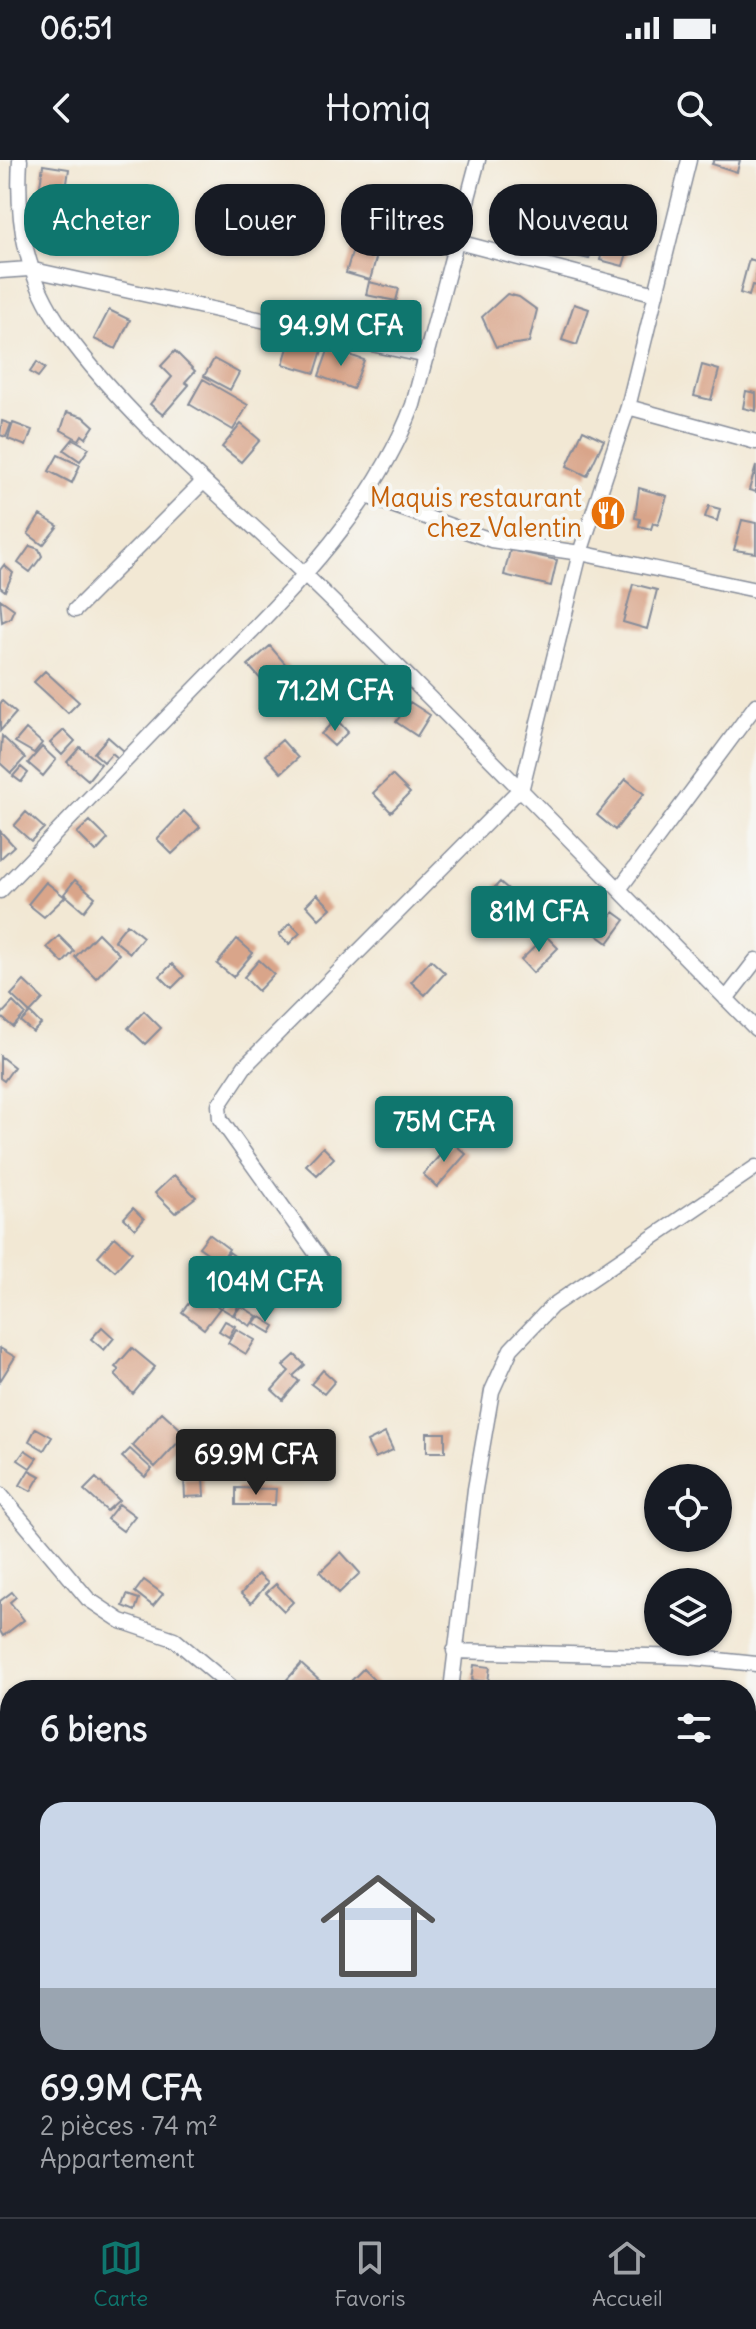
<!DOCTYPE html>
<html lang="fr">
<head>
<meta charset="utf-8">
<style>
	body { margin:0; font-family:Delius,sans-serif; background:#20242c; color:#f1f3f6; height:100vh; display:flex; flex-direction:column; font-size:30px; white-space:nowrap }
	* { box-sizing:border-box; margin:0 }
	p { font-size:26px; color:#9ea1a6 }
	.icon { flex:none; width:44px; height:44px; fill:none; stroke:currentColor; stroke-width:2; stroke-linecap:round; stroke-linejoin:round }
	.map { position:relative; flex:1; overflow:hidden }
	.panel { position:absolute; left:0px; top:1520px; width:756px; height:538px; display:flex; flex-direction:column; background:#171b24; border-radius:32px 32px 0 0; box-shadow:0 2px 6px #0004 }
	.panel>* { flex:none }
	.banner { position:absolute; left:24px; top:24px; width:708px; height:72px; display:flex; gap:16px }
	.tools { position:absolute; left:644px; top:1304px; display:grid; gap:16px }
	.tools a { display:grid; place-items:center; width:88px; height:88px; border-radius:50%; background:#171b24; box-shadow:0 2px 6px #0004; font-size:40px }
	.price { position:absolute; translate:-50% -68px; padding:0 18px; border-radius:8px; background:#0f766e; color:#fff; font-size:26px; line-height:52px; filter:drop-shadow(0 2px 4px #0008) }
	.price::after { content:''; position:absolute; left:50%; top:48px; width:24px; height:18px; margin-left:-12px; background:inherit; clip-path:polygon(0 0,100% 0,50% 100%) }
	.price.current { background:#222; color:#fff }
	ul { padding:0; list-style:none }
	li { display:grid; align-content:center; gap:16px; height:424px; padding:0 40px }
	li span { display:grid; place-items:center; height:248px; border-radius:24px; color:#555 }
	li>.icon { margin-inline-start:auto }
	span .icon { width:144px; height:144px; fill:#fffc; stroke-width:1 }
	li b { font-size:34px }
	h2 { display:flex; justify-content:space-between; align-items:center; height:96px; padding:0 40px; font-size:34px }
	.tag { padding:0 28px; border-radius:32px; background:#171b24; box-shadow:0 2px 6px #0004; font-size:28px; line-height:72px }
	.tag.current { background:#0f766e; color:#fff }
	.status { display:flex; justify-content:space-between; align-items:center; height:56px; padding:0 40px; background:#171b24; direction:ltr }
	.status svg { height:22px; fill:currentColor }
	header { display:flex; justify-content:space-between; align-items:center; height:104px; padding:0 40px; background:#171b24; font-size:36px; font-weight:600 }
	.tab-bar { display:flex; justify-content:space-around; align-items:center; height:112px; border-top:2px solid #363941; background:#171b24; font-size:22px; color:#9ea1a6 }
	.tab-bar a { display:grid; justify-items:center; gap:4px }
	.tab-bar .current { color:#0f766e }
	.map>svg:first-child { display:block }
	.building { fill:#d9a58a }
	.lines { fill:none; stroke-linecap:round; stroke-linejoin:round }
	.minor-casing { stroke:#868c99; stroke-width:17 }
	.minor { stroke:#fff; stroke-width:14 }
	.labels { text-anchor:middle; stroke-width:8; stroke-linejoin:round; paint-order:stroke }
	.food-label { font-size:26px; fill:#c56008; stroke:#f6f6f2; text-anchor:end }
</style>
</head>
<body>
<div class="status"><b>06:51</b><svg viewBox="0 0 49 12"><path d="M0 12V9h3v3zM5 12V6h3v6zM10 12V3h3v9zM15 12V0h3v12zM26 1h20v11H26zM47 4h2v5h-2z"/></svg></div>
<header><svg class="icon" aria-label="back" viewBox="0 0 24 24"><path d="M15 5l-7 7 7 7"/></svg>Homiq<svg class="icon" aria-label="search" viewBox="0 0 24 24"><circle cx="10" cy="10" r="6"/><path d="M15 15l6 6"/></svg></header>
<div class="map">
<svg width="756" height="2057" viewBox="0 0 756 2057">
	<rect width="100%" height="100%" fill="#f6f6f2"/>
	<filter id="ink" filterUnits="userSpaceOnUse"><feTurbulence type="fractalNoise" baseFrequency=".0125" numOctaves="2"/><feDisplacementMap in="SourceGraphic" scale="16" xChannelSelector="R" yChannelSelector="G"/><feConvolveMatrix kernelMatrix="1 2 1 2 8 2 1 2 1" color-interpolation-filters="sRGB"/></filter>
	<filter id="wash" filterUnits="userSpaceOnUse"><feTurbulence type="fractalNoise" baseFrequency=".006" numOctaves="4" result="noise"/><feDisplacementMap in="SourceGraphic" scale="32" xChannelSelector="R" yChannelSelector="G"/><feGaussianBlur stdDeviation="1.8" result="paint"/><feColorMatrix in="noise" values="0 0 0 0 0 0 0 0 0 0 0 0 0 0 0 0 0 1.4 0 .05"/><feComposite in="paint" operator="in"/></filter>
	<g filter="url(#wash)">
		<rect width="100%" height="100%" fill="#f2e8d4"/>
		<g id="blocks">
			<path class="building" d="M714 0H740L737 12 712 4Z
				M43 5 69 9 59 79 33 75Z
				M372 24 395 31 370 120 346 113Z
				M507 31 552 43 548 58 520 50 518 60 501 55Z
				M577 71 595 75 589 99 572 95Z
				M606 77 630 83 623 106 600 100Z
				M749 99 756 101V126L752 125 749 136 740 133Z
				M369 122 399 129 396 141 366 135Z
				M507 134 519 137 537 150 529 182 496 187 482 157Z
				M574 144 589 149 577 185 562 180Z
				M109 150 130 160 116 189 94 179Z
				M291 178 323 187 315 213 283 204Z
				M329 188 364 200 353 229 319 216Z
				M175 191 195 211 185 222 189 225 163 255 150 244 172 217 161 206Z
				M214 199 239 213 230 230 204 216Z
				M37 202 45 208 38 217 30 212Z
				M702 205 719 210 711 240 694 236Z
				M203 219 248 245 233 270 189 244Z
				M746 231 756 233V251L743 248Z
				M67 252 84 257 94 266 86 278 82 275 79 280 61 270Z
				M2 261 11 264 6 277 0 275Z
				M13 263 32 270 26 286 8 279Z
				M241 264 260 280 241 302 222 287Z
				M583 270 604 280 587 316 567 306Z
				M73 279 89 288 80 301 64 290Z
				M58 295 80 305 72 323 49 311Z
				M756 306V332L749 330Z
				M639 328 667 336 658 365 653 363 651 369 639 366 640 359 635 358Z
				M709 346 720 349 717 361 705 357Z
				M40 355 58 366 43 385 28 374Z
				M742 360 756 363V393L734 390Z
				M30 386 39 389 42 396 30 412 18 403Z
				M510 390 557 400 551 426 504 415Z
				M4 405 13 413 5 431 0 427V410Z
				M633 424 657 430 647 469 623 462Z
				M0 439 14 449 10 458 2 462Z
				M270 486 293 513 272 532 248 505Z
				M45 511 79 542 68 553 34 522Z
				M2 541 16 553 0 571V544Z
				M410 542 430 555 417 576 396 562Z
				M336 559 348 572 334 586 321 574Z
				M26 569 42 583 34 593 15 582Z
				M64 570 75 581 62 595 50 583Z
				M2 576 25 598 11 613 0 603Z
				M108 577 124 591 118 598 112 593 104 602 94 593Z
				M282 580 298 598 281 613 265 595Z
				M42 587 56 600 43 616 28 603Z
				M80 587 101 604 88 620 67 602Z
				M21 607 28 613 21 622 13 616Z
				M392 615 410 633 391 652 373 633Z
				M626 619 644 634 615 670 597 655Z
				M184 651 200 667 172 694 157 679Z
				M26 652 44 668 31 681 14 666Z
				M90 661 108 679 96 692 77 673Z
				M0 671 14 686 0 699Z
				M75 720 95 737 84 751 64 734Z
				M46 722 65 737 44 757 28 744Z
				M500 722 514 734 496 755 481 742Z
				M317 734 331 748 319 759 306 745Z
				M614 752 625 760 608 783 597 775Z
				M290 763 300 773 289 784 279 775Z
				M127 764 143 777 130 793 114 780Z
				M98 773 119 794 96 818 75 797Z
				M59 776 74 791 63 803 47 787Z
				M546 776 558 788 533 813 521 800Z
				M237 779 253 793 233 817 217 804Z
				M259 800 274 814 258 831 244 817Z
				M431 800 445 813 425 835 411 822Z
				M172 804 184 816 172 828 160 816Z
				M24 821 43 839 30 853 11 835Z
				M13 842 25 854 13 867 0 856Z
				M144 851 161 868 145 884 128 868Z
				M30 853 41 864 33 872 21 862Z
				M0 896 14 907 4 921 0 918Z
				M452 982 466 994 437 1027 423 1014Z
				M323 987 334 998 317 1015 306 1005Z
				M174 1015 196 1037 175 1053 155 1033Z
				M133 1048 144 1059 135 1069 124 1058Z
				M209 1074 229 1089 220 1102 199 1087Z
				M115 1077 132 1092 115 1111 98 1096Z
				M229 1092 248 1106 233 1125 215 1110Z
				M198 1131 220 1148 204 1169 182 1152Z
				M263 1131 282 1144 274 1155 255 1142Z
				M227 1139 238 1146 233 1155 221 1148Z
				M241 1146 257 1156 250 1166 234 1155Z
				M259 1156 275 1166 271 1173 254 1163Z
				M225 1161 235 1166 229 1177 219 1171Z
				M102 1167 114 1178 104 1190 91 1179Z
				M236 1169 255 1180 246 1194 228 1183Z
				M0 1188 15 1197 0 1221Z
				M132 1188 155 1207 133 1234 115 1215 119 1210 115 1207Z
				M295 1195 305 1205 293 1216 299 1221 283 1240 272 1230 289 1211 283 1206Z
				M323 1210 335 1221 324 1234 311 1224Z
				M162 1252 186 1274 155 1307 132 1285Z
				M36 1268 52 1277 44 1290 29 1281Z
				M385 1273 393 1290 375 1298 367 1282Z
				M427 1273H445V1292H427Z
				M130 1289 152 1309 145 1317 122 1297Z
				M25 1290 37 1298 30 1308 18 1300Z
				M29 1310 40 1316 31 1331 20 1325Z
				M203 1317 204 1336 185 1337 184 1318Z
				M96 1318 119 1340 107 1351 84 1330Z
				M236 1328 276 1329 275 1345H236Z
				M119 1344 135 1356 123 1371 107 1359Z
				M341 1392 360 1413 339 1433 320 1412Z
				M258 1414 268 1423 251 1443 241 1434Z
				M144 1420 163 1434 153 1446 135 1432Z
				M276 1424 293 1442 284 1451 266 1433Z
				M12 1432 16 1437 10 1442 24 1460 3 1476 0 1471V1441Z
				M127 1435 139 1439 135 1451 123 1446Z
				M301 1504 330 1530H290L283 1524Z
				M474 1505 490 1507 488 1522 472 1520Z
				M363 1509 381 1527 378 1530H342Z
				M746 1568 756 1569V1591H746Z
				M753 1655H756V1679H750Z
				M756 1955V1983L746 1978Z"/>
		</g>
	</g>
	<g filter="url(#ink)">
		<use href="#blocks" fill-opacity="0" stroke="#868c99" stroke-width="2"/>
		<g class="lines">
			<defs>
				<path id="minor" d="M20 0C16 64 26 118 64 171 136 270 236 347 323 432 470 576 612 723 756 869
					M458 82 656 134
					M0 111 29 109 427 196
					M628 247 756 282
					M366 336 491 380 580 393 756 430
					M75 450 203 322
					M620 728 756 545
					M0 731C63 667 124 601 187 537 272 449 369 362 413 245L478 0
					M726 839 756 800
					M328 1110 220 959 219 945 245 906 522 627 580 393 628 247 689 0
					M0 1334 88 1439 121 1461 174 1479 235 1530
					M454 1491 689 1497 756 1504
					M451 1530 475 1329 492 1231 511 1189 552 1146 756 1007
					M746 1769H756"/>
			</defs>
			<use href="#minor" class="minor-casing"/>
			<use href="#minor" class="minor"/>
		</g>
	</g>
	<defs>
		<symbol id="restaurant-disc" viewBox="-11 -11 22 22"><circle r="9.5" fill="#e8710a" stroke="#f6f6f2"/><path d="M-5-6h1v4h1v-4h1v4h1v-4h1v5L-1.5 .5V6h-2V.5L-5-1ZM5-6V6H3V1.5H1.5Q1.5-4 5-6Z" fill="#fff"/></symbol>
	</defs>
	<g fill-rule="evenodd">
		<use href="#restaurant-disc" x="588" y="333" width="40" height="40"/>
	</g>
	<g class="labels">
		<g class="food-label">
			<text x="582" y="347">Maquis restaurant<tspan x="582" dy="30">chez Valentin</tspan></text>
		</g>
	</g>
</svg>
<div class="tools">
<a><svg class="icon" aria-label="locate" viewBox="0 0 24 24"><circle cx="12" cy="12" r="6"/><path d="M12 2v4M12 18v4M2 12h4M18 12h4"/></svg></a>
<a><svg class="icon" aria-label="layers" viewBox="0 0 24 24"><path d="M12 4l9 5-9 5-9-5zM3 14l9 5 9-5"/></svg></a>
</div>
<b class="price" style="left:341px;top:208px">94.9M CFA</b>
<b class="price" style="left:335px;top:573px">71.2M CFA</b>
<b class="price" style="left:539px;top:794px">81M CFA</b>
<b class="price" style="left:444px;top:1004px">75M CFA</b>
<b class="price" style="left:265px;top:1164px">104M CFA</b>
<b class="price current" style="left:256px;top:1337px">69.9M CFA</b>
<div class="banner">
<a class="tag current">Acheter</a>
<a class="tag">Louer</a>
<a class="tag">Filtres</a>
<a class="tag">Nouveau</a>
</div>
<section class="panel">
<h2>6 biens<svg class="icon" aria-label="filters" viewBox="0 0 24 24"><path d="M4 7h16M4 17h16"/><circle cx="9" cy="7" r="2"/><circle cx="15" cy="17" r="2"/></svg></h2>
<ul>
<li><span style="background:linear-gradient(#c9d6e8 75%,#9aa5b1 0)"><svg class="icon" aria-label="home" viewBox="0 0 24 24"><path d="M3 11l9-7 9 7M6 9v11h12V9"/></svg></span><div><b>69.9M CFA</b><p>2 pièces · 74 m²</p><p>Appartement</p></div></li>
</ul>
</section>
</div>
<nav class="tab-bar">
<a class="current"><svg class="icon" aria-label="map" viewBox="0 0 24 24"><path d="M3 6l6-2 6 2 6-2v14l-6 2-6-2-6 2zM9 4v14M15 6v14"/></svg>Carte</a>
<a><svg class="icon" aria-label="saved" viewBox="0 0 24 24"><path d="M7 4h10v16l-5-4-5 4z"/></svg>Favoris</a>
<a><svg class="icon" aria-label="home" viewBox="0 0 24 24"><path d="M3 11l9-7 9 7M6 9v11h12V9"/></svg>Accueil</a>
</nav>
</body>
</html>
